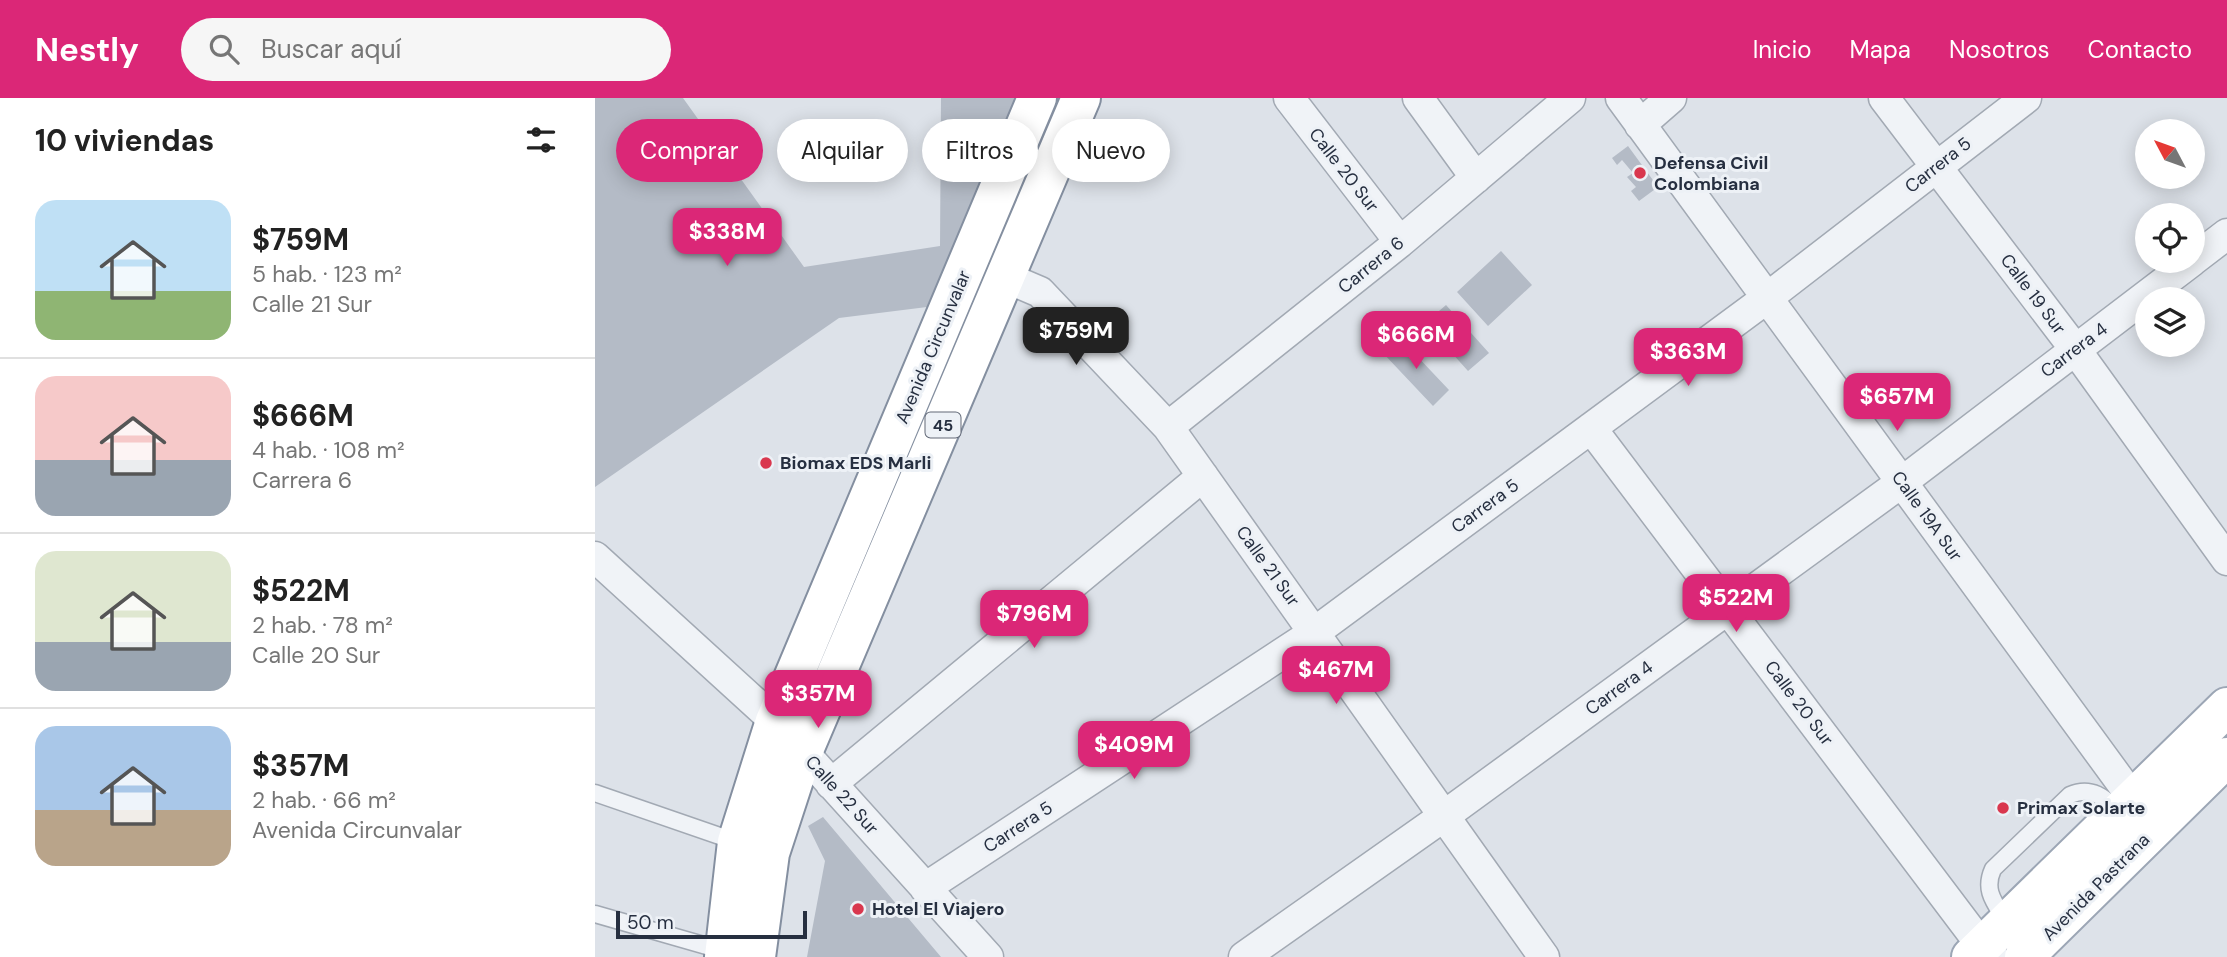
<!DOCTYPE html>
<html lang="es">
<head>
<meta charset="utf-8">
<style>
	body { margin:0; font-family:"DM Sans",sans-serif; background:#f6f6f6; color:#222; height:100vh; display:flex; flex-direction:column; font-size:26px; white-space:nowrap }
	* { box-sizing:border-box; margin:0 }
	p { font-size:23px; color:#767676 }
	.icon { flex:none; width:38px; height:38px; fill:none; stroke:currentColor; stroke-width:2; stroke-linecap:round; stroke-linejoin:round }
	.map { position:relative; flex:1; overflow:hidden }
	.panel { display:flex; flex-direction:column; background:#fff; width:595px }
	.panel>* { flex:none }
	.guide { position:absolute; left:21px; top:21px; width:665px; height:63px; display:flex; gap:14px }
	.needle { width:46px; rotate:311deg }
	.fabs { position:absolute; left:1540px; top:21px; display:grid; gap:14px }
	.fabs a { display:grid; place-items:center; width:70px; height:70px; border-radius:50%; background:#fff; box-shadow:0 4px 18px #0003; font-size:35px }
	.scale { position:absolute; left:21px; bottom:18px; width:191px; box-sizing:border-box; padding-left:7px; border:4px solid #262f40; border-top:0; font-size:19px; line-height:24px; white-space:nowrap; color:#262f40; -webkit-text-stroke:5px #edf1f6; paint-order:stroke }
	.price { position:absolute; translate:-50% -60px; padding:0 16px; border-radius:14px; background:#db2777; color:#fff; font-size:23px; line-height:46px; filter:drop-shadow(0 2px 4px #0008) }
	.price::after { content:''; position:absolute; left:50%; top:42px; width:21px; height:16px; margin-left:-10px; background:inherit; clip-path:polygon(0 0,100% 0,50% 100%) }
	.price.selected { background:#222; color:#fff }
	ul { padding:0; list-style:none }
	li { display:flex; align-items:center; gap:21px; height:175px; padding:0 35px }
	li+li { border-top:2px solid #e0e0e0 }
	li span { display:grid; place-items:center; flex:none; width:196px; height:140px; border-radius:21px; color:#555 }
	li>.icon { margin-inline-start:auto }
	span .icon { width:84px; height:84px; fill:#fffc; stroke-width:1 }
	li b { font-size:30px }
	h2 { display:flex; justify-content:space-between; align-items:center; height:84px; padding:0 35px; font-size:30px }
	.pill { padding:0 24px; border-radius:32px; background:#fff; box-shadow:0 4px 18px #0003; font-size:24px; line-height:63px }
	.pill.selected { background:#db2777; color:#fff }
	header { display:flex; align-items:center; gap:42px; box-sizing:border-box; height:98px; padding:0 35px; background:#db2777; color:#fff }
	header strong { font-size:33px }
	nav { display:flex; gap:38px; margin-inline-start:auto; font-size:24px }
	.search { width:490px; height:63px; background:#f6f6f6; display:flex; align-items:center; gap:18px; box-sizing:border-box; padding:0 24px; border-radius:38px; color:#767676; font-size:26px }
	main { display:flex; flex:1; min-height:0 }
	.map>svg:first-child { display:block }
	.building { fill:#b4bbc6 }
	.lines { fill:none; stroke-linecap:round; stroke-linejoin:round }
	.service-casing { stroke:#a2a9b3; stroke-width:19 }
	.minor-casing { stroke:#a2a9b3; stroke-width:33 }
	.primary-casing { stroke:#9ca6b5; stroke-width:42 }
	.trunk-casing { stroke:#848fa0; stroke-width:42 }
	.service { stroke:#f0f3f7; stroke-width:16 }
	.minor { stroke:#f0f3f7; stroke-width:30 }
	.primary { stroke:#fff; stroke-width:38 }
	.trunk { stroke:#fff; stroke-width:38 }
	.poi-dot { fill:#d9374e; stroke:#edf1f6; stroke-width:2.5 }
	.labels { text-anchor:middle; stroke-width:6; stroke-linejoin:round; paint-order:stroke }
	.shield { fill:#edf1f6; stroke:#626977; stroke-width:2 }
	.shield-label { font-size:16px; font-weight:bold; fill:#262f40 }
	.poi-label { font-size:18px; font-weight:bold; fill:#262f40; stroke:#edf1f6; text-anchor:start }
	.street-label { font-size:18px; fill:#262f40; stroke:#edf1f6 }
</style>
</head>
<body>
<header>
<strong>Nestly</strong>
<div class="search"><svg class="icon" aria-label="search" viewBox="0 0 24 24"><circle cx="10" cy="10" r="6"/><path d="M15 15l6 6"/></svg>Buscar aquí</div>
<nav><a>Inicio</a><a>Mapa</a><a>Nosotros</a><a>Contacto</a></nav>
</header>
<main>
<section class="panel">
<h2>10 viviendas<svg class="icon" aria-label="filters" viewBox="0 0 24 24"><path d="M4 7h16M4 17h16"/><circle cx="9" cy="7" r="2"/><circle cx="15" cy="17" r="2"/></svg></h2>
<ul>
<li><span style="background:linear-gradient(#bfe0f5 65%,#8fb573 0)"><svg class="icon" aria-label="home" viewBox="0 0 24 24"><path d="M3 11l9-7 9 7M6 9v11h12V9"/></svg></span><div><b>$759M</b><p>5 hab. · 123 m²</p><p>Calle 21 Sur</p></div></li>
<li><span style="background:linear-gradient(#f6c9c9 60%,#9aa5b1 0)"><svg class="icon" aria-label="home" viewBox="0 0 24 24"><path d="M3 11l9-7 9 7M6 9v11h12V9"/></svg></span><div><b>$666M</b><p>4 hab. · 108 m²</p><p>Carrera 6</p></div></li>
<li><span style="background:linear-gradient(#dfe7d0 65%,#9aa5b1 0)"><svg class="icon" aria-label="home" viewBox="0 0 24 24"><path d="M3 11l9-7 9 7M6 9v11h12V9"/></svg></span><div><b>$522M</b><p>2 hab. · 78 m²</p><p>Calle 20 Sur</p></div></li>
<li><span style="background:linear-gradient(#a9c7e8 60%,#b9a48a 0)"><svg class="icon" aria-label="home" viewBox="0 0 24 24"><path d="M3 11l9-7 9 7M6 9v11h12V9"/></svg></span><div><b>$357M</b><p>2 hab. · 66 m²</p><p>Avenida Circunvalar</p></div></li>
</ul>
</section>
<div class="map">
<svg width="1632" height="859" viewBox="0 0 1632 859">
	<rect width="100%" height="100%" fill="#dde2e9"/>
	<path class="building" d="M0 0H88L209 169 345 148 346 0H421L332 209 244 220 0 389Z
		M1033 48 1063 89 1044 103 1036 93 1041 89 1032 79 1038 75 1027 62 1022 67 1017 60Z
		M906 153 937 187 893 228 862 194Z
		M851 207 894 255 873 273 830 225Z
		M803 238 854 292 838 308 787 254Z
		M228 719 346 859H212L230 763 213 728Z"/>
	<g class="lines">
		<defs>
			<path id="service" d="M0 695 142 744
				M0 816 129 853
				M1412 825C1400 805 1388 793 1398 771L1475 697C1496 688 1510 699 1525 715"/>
			<path id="minor" d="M694 0 805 144
				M823 0 881 80
				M1026 0 1534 695 1552 716
				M1289 0 1480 251 1632 462
				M1045 27 1076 0
				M1598 162 1632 136
				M410 179 445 194 573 329 949 859
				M573 329 805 144 975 0
				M996 330 1387 848 1398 859
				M0 459 180 623 393 859
				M236 686 608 378
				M330 790 720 534 1172 200 1431 0
				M649 859 849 718 1307 384 1597 163"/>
			<path id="primary" d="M1376 859 1632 609
				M1429 859 1632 659"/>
			<path id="trunk" d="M129 859 142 744 180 623 442 0
				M161 859 175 755 208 654 486 0"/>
		</defs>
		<use href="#service" class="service-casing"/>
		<use href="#minor" class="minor-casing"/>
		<use href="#primary" class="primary-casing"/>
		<use href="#trunk" class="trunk-casing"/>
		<use href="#service" class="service"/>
		<use href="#minor" class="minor"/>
		<use href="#primary" class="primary"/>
		<use href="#trunk" class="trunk"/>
	</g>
	<g class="poi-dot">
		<circle cx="1045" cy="75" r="7"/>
		<circle cx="171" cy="365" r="7"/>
		<circle cx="1408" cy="710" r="7"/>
		<circle cx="263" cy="811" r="7"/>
	</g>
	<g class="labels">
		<rect class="shield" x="330.5" y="314.5" width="35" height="25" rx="5"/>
		<g class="shield-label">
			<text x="348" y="333">45</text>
		</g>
		<g class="poi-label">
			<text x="1059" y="71">Defensa Civil<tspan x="1059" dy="21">Colombiana</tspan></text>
			<text x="185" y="371">Biomax EDS Marli</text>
			<text x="1422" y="716">Primax Solarte</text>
			<text x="277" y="817">Hotel El Viajero</text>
		</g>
		<g class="street-label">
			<text transform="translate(1343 67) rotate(-38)" y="6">Carrera 5</text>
			<text transform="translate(749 72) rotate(52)" y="6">Calle 20 Sur</text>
			<text transform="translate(776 167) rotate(-39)" y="6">Carrera 6</text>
			<text transform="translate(1438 196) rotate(53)" y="6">Calle 19 Sur</text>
			<text transform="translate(338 249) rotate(-67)" y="6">Avenida Circunvalar</text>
			<text transform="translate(1479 252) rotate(-37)" y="6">Carrera 4</text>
			<text transform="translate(890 408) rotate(-36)" y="6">Carrera 5</text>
			<text transform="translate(1332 418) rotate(54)" y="6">Calle 19A Sur</text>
			<text transform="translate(673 468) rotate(54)" y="6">Calle 21 Sur</text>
			<text transform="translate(1024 590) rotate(-36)" y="6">Carrera 4</text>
			<text transform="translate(1204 605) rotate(53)" y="6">Calle 20 Sur</text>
			<text transform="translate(247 697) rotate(48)" y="6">Calle 22 Sur</text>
			<text transform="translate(423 729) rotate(-33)" y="6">Carrera 5</text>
			<text transform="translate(1501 789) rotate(-45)" y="6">Avenida Pastrana</text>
		</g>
	</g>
</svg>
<div class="fabs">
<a><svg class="needle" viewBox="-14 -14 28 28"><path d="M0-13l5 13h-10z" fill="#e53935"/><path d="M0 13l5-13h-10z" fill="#767676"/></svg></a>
<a><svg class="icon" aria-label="locate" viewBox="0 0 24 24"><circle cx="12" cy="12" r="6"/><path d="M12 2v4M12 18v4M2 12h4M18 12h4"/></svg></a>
<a><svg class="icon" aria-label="layers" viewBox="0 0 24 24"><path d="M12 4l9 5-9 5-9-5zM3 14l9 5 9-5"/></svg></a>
</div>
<div class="scale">50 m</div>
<b class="price" style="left:132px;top:170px">$338M</b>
<b class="price selected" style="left:481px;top:269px">$759M</b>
<b class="price" style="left:821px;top:273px">$666M</b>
<b class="price" style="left:1093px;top:290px">$363M</b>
<b class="price" style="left:1302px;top:335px">$657M</b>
<b class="price" style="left:1141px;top:536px">$522M</b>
<b class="price" style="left:439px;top:552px">$796M</b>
<b class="price" style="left:741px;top:608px">$467M</b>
<b class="price" style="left:223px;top:632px">$357M</b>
<b class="price" style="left:539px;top:683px">$409M</b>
<div class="guide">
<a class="pill selected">Comprar</a>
<a class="pill">Alquilar</a>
<a class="pill">Filtros</a>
<a class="pill">Nuevo</a>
</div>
</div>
</main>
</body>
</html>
